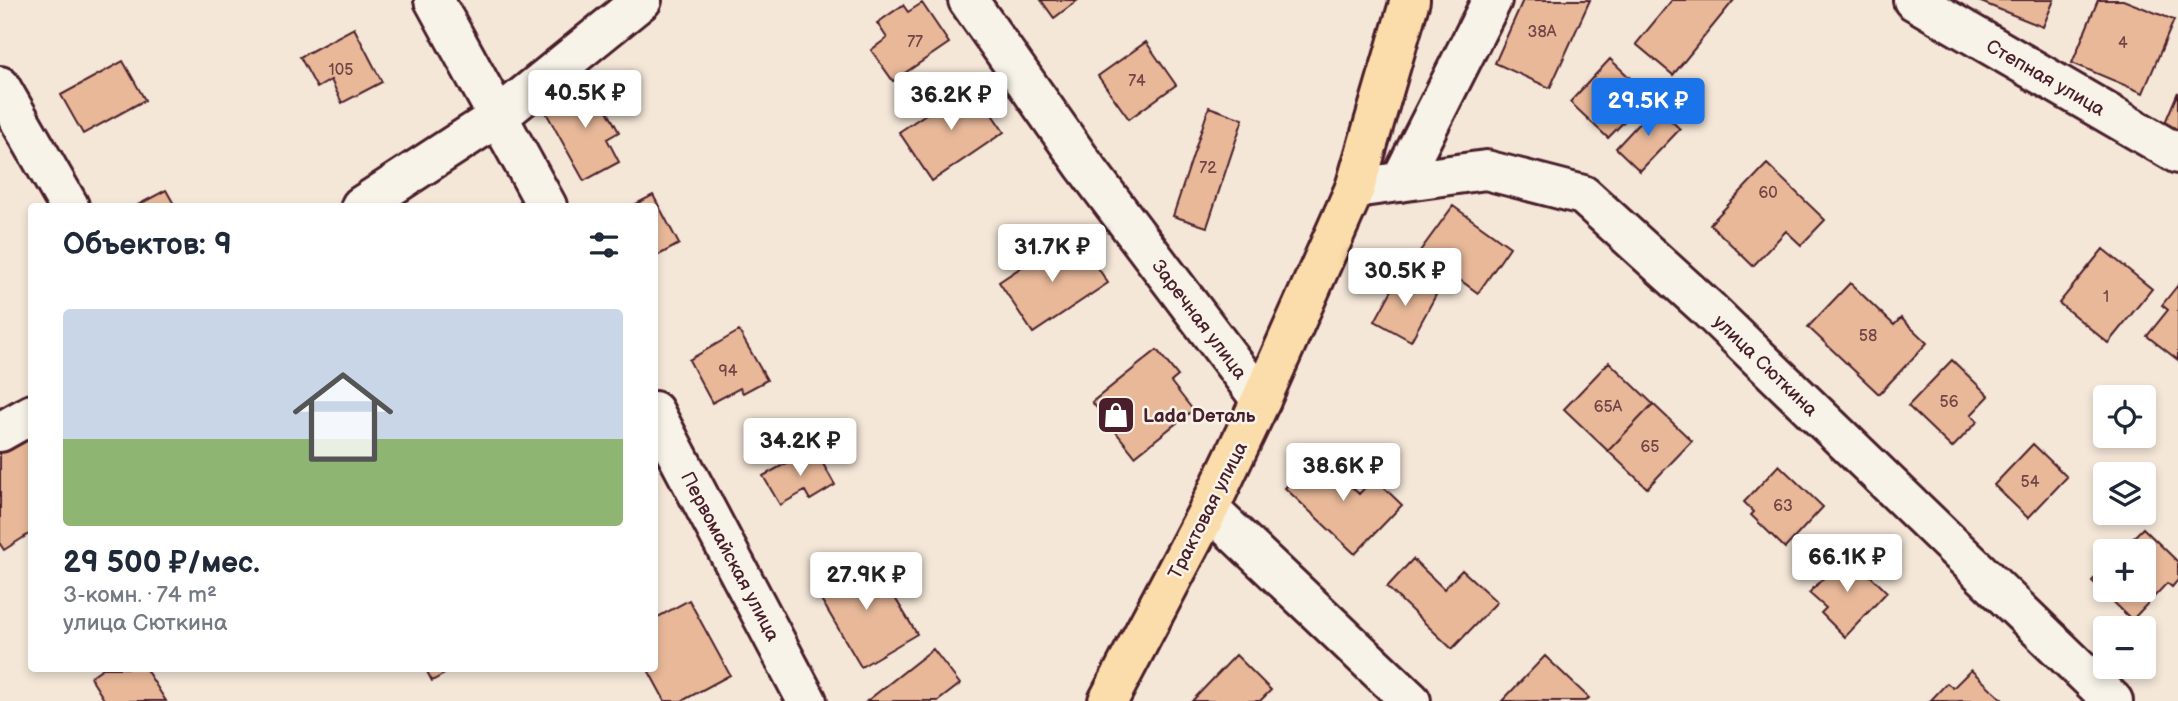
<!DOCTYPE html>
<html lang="ru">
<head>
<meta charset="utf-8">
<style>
	body { margin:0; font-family:"Balsamiq Sans",sans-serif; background:#f6f6f7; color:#1f2937; height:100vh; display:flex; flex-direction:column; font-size:26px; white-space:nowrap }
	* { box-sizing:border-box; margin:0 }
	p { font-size:23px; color:#747a83 }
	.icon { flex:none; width:38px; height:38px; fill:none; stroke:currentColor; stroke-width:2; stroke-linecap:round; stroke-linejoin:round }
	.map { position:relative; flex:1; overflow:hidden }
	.panel { position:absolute; left:28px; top:203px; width:630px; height:469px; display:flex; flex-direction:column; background:#fff; border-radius:7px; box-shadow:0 4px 10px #0003 }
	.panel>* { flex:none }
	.controls { position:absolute; left:2093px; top:385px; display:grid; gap:14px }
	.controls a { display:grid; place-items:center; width:63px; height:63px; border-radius:7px; background:#fff; box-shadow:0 4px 10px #0003; font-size:35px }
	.price { position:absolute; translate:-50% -60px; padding:0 16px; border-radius:7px; background:#fff; color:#222; font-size:23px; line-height:46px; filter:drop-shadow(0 2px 4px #0008) }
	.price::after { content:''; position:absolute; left:50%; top:42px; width:21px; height:16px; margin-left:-10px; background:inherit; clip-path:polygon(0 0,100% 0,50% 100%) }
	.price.current { background:#1a73e8; color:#fff }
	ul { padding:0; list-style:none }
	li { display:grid; align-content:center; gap:14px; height:371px; padding:0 35px }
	li span { display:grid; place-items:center; height:217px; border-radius:7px; color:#555 }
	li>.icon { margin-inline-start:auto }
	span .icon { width:126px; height:126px; fill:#fffc; stroke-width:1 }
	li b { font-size:30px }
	h2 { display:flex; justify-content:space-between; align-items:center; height:84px; padding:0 35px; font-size:30px }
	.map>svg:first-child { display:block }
	.building { fill:#e8b899; stroke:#4a1f2b; stroke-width:2 }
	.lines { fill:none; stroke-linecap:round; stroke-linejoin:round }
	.minor-casing { stroke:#4a1f2b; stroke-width:44 }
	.major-casing { stroke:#4a1f2b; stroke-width:44 }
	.minor { stroke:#f7f3e8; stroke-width:38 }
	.major { stroke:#fbddab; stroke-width:38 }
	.labels { text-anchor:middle; stroke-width:5; stroke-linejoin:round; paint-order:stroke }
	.number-label { font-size:16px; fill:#724546 }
	.street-label { font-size:19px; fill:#4a1f2b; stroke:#f7f3e8 }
	.poi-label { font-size:19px; font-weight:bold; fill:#4a1f2b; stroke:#f7f3e8; text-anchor:start }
</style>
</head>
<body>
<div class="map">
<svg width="2178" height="701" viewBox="0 0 2178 701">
	<rect width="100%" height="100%" fill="#f4e7d8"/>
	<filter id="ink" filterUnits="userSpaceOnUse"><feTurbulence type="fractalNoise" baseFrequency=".0143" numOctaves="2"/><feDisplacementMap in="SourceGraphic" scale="14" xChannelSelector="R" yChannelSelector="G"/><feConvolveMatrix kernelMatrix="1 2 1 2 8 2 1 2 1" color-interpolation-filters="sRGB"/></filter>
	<g filter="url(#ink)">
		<path class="building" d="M1041 0H1078L1054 18Z
			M1523 0H1590L1550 88 1495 63Z
			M1672 0H1734L1673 75 1636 44Z
			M1976 0H2054L2043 27Z
			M2098 0H2123L2174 20 2143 93 2072 63Z
			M922 3 949 43 893 81 871 50 887 38 877 23 903 5 908 12Z
			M354 28 382 82 342 103 331 80 317 88 300 57Z
			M1146 42 1176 85 1129 119 1098 76Z
			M1610 59 1649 96 1608 138 1570 102Z
			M123 61 145 100 83 134 61 95Z
			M591 82 619 132 607 139 619 162 584 181 544 109Z
			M971 84 1004 132 932 181 899 132Z
			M2178 92V130L2164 125Z
			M1655 106 1680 129 1640 171 1616 148Z
			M1209 107 1243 119 1207 227 1173 216Z
			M1767 164 1825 220 1801 245 1786 231 1753 266 1710 224Z
			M166 190 175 206H136Z
			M653 195 679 244 657 256 654 253V206H632Z
			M1453 206 1510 247 1478 293 1420 251Z
			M1065 238 1080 259 1088 253 1108 283 1033 333 999 282Z
			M2103 249 2152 289 2108 343 2059 303Z
			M1400 275 1436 295 1411 341 1375 321Z
			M1850 283 1894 325 1901 318 1927 343 1879 394 1808 327Z
			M2178 285V360L2147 336 2168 310 2162 305Z
			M739 331 767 380 743 393 740 388 712 403 689 360Z
			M1157 350 1178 376 1171 382 1193 410 1135 456 1092 402Z
			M1952 360 1989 396 1971 415 1978 421 1952 448 1908 406Z
			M1609 362 1653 404 1608 451 1564 409Z
			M1653 404 1692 441 1647 488 1608 451Z
			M32 433V532L4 550 0 544V453Z
			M2033 444 2067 477 2028 518 1994 485Z
			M814 448 835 485 810 500 805 491 780 505 763 476Z
			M1318 454 1359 494 1374 478 1402 505 1355 554 1285 488Z
			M1779 465 1823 507 1785 548 1751 515 1754 512 1744 502Z
			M2143 528 2178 562V580L2172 587 2167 583 2132 620 2092 581 2105 567V590H2144V551H2120Z
			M1847 553 1887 592 1845 637 1821 613 1826 608 1809 593Z
			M870 557 917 634 861 667 815 589Z
			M1413 559 1444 589 1462 570 1497 602 1452 649 1387 587Z
			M689 600 730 675 682 701H665L647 668H654V619Z
			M933 649 960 684 938 701H867Z
			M1236 655 1271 690 1260 701H1192Z
			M1545 656 1589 698 1586 701H1502Z
			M103 668H145L166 701H105L90 677Z
			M425 668H455L432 681Z
			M1971 670 2004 701H1930L1947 683 1953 688Z"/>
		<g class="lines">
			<defs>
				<path id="minor" d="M434 0 547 206
					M968 0 1084 165 1261 400
					M1913 0 2178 154
					M0 86 69 206
					M1400 182 1492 0
					M1355 188 1486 170 1583 195 1705 306 2113 701
					M361 206 499 116 642 0
					M654 411 807 701
					M0 432 32 414
					M1209 509 1411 701"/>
				<path id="major" d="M1108 701 1209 509 1261 400 1355 188 1410 0"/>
			</defs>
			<use href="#minor" class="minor-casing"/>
			<use href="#major" class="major-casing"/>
			<use href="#minor" class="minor"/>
			<use href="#major" class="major"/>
		</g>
	</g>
	<defs>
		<symbol id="shop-square" viewBox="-11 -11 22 22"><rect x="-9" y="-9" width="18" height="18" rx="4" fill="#4a1f2b" stroke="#f7f3e8"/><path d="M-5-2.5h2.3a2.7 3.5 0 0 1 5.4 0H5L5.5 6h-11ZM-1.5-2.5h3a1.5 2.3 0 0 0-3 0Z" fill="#fff"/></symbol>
	</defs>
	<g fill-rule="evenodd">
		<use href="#shop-square" x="1094" y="393" width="44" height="44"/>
	</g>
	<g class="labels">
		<g class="number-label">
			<text x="1542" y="37">38А</text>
			<text x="915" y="47">77</text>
			<text x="2123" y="48">4</text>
			<text x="341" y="75">105</text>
			<text x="1137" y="86">74</text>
			<text x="1208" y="173">72</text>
			<text x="1768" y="198">60</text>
			<text x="2106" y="302">1</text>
			<text x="1868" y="341">58</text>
			<text x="728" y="376">94</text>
			<text x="1949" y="407">56</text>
			<text x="1608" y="412">65А</text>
			<text x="1650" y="452">65</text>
			<text x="2030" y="487">54</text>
			<text x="1783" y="511">63</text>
		</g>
		<g class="street-label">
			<text transform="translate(2046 77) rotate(30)" y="7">Степная улица</text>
			<text transform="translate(1200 319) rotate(53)" y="7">Заречная улица</text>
			<text transform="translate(1766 365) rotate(44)" y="7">улица Сюткина</text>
			<text transform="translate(1207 510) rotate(-63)" y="7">Трактовая улица</text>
			<text transform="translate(731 556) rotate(62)" y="7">Первомайская улица</text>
		</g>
		<g class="poi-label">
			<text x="1143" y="422">Lada Dеталь</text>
		</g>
	</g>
</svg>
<div class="controls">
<a><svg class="icon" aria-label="locate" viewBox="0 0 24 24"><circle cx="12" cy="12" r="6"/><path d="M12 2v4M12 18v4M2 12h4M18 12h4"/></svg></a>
<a><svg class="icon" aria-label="layers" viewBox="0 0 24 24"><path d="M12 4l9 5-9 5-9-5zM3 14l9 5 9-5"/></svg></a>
<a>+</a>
<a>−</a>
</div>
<b class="price" style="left:585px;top:130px">40.5K ₽</b>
<b class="price" style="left:951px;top:132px">36.2K ₽</b>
<b class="price current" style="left:1648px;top:138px">29.5K ₽</b>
<b class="price" style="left:1052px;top:284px">31.7K ₽</b>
<b class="price" style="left:1405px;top:308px">30.5K ₽</b>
<b class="price" style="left:800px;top:478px">34.2K ₽</b>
<b class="price" style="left:1343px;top:503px">38.6K ₽</b>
<b class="price" style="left:1847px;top:594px">66.1K ₽</b>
<b class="price" style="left:866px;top:612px">27.9K ₽</b>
<section class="panel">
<h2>Объектов: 9<svg class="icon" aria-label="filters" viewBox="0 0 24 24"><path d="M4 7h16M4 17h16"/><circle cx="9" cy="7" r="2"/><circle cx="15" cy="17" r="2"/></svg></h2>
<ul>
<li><span style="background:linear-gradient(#c9d6e8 60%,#8fb573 0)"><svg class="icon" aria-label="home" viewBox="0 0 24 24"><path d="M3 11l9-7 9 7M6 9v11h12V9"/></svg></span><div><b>29 500 ₽/мес.</b><p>3-комн. · 74 m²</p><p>улица Сюткина</p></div></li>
</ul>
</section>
</div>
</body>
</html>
